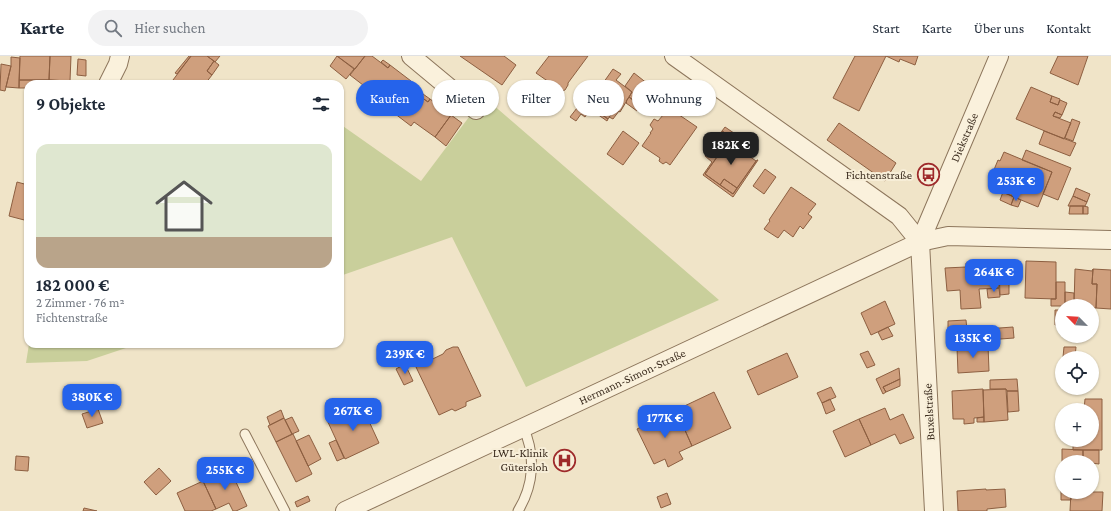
<!DOCTYPE html>
<html lang="de">
<head>
<meta charset="utf-8">
<style>
	body { margin:0; font-family:"Crimson Pro",serif; background:#f2f2f3; color:#1f2937; height:100vh; display:flex; flex-direction:column; font-size:15px; white-space:nowrap }
	* { box-sizing:border-box; margin:0 }
	p { font-size:13px; color:#747a83 }
	.icon { flex:none; width:22px; height:22px; fill:none; stroke:currentColor; stroke-width:2; stroke-linecap:round; stroke-linejoin:round }
	.map { position:relative; flex:1; overflow:hidden }
	.side { position:absolute; left:24px; top:24px; width:320px; height:268px; display:flex; flex-direction:column; background:#fff; border-radius:12px; box-shadow:0 1px 3px #0004 }
	.side>* { flex:none }
	.banner { position:absolute; left:356px; top:24px; width:380px; height:36px; display:flex; gap:8px }
	.needle { width:26px; rotate:294deg }
	.fabs { position:absolute; left:1055px; top:243px; display:grid; gap:8px }
	.fabs a { display:grid; place-items:center; width:44px; height:44px; border-radius:50%; background:#fff; box-shadow:0 1px 3px #0004; font-size:20px }
	.price { position:absolute; translate:-50% -34px; padding:0 9px; border-radius:8px; background:#2563eb; color:#fff; font-size:13px; line-height:26px; filter:drop-shadow(0 1px 2px #0008) }
	.price::after { content:''; position:absolute; left:50%; top:24px; width:12px; height:9px; margin-left:-6px; background:inherit; clip-path:polygon(0 0,100% 0,50% 100%) }
	.price.current { background:#222; color:#fff }
	ul { padding:0; list-style:none }
	li { display:grid; align-content:center; gap:8px; height:212px; padding:0 12px }
	li+li { border-top:1px solid #e0e1e3 }
	li span { display:grid; place-items:center; height:124px; border-radius:12px; color:#555 }
	li>.icon { margin-inline-start:auto }
	span .icon { width:72px; height:72px; fill:#fffc; stroke-width:1 }
	li b { font-size:17px }
	h2 { display:flex; justify-content:space-between; align-items:center; height:48px; padding:0 12px; font-size:17px }
	.pill { padding:0 14px; border-radius:18px; background:#fff; box-shadow:0 1px 3px #0004; font-size:14px; line-height:36px }
	.pill.current { background:#2563eb; color:#fff }
	header { display:flex; align-items:center; gap:24px; box-sizing:border-box; height:56px; padding:0 20px; background:#fff; border-bottom:1px solid #e0e1e3 }
	header strong { font-size:19px }
	nav { display:flex; gap:22px; margin-inline-start:auto; font-size:14px }
	.search { width:280px; height:36px; background:#f2f2f3; display:flex; align-items:center; gap:10px; box-sizing:border-box; padding:0 14px; border-radius:22px; color:#747a83; font-size:15px }
	.map>svg:first-child { display:block }
	.green { fill:#c9cf9b }
	.building { fill:#cf9f7d; stroke:#8d5f41 }
	.lines { fill:none; stroke-linecap:round; stroke-linejoin:round }
	.lane-casing { stroke:#8d765c; stroke-width:11 }
	.street-casing { stroke:#8d765c; stroke-width:20 }
	.lane { stroke:#faf1dc; stroke-width:9 }
	.street { stroke:#faf1dc; stroke-width:18 }
	.labels { text-anchor:middle; stroke-width:4; stroke-linejoin:round; paint-order:stroke }
	.street-label { font-size:12px; fill:#3d2e20; stroke:#f7eed8 }
	.poi-label { font-size:12px; fill:#3d2e20; stroke:#f7eed8; text-anchor:end }
</style>
</head>
<body>
<header>
<strong>Karte</strong>
<div class="search"><svg class="icon" aria-label="search" viewBox="0 0 24 24"><circle cx="10" cy="10" r="6"/><path d="M15 15l6 6"/></svg>Hier suchen</div>
<nav><a>Start</a><a>Karte</a><a>Über uns</a><a>Kontakt</a></nav>
</header>
<div class="map">
<svg width="1111" height="455" viewBox="0 0 1111 455">
	<rect width="100%" height="100%" fill="#f0e4c8"/>
	<path class="green" d="M484 41 719 244 526 331 452 181 340 220V68L421 125Z
		M29 288H138L87 305 26 307Z"/>
	<path class="building" d="M20 0H50L49 24H19Z
		M50 0H71L70 25 49 24Z
		M189 0H191L177 18 175 17Z
		M191 0H207L214 5 207 15 212 19 205 28H170Z
		M207 0H220L215 6Z
		M337 0H365L355 13Z
		M337 0 354 13 346 23 330 10Z
		M365 0H372L388 12 390 9 411 25 395 48 374 32 372 36 350 19Z
		M460 0H504L516 9 502 29Z
		M549 0H588L568 27V29L565 34 562 35 536 17Z
		M855 0H886L859 55 833 42Z
		M886 0H918L915 9 900 3 899 6Z
		M1058 0H1088L1078 29 1050 17Z
		M11 1 20 2 19 32 6 31 11 10Z
		M78 3 86 4V20L77 19Z
		M383 4 390 9 388 12 381 6Z
		M214 5 219 9 212 19 207 15Z
		M1 8 11 10 5 35 0 34Z
		M613 13 621 18 616 24 632 36 620 56 615 53 608 63 591 51 593 49 589 47Z
		M634 17 653 32 641 50 629 41 632 36 625 30Z
		M19 24H49V28H28V32H19Z
		M49 24 69 25V28H49Z
		M408 31 428 46 430 43 451 59 435 81 414 66 411 70 390 54Z
		M1031 31 1052 40 1050 46 1058 49 1060 44 1067 47 1062 59 1055 56 1053 60 1071 67 1064 83 1016 63Z
		M423 38 430 43 428 46 421 41Z
		M1052 40 1060 43 1058 49 1050 46Z
		M629 41 641 50 637 55 626 47 627 46 626 45Z
		M584 43 593 49 585 61 581 58 576 65 570 61Z
		M591 51 608 63 607 65 590 53Z
		M669 52 697 71 670 109 666 106 663 108 659 105 660 102 642 90 651 77H650L653 73 650 69 654 63 658 65Z
		M615 53 619 55 613 63 609 61Z
		M1055 56 1062 59 1060 62 1053 60Z
		M451 59 462 67 446 90 435 81Z
		M1072 63 1080 66 1073 85 1065 82Z
		M839 67 896 107 885 125 827 84Z
		M725 71 753 90 747 98 733 89 736 84 722 75Z
		M27 74H28V84L25 83Z
		M623 75 639 87 623 109 607 98Z
		M722 75 736 84 733 89 728 85 720 97 711 91Z
		M1044 75 1076 87 1070 100 1039 88Z
		M728 85 756 105 737 132 724 123 720 129 705 118Z
		M711 91 720 97 705 118 733 138 757 104H758L733 141 703 119 712 106 705 100Z
		M1026 94 1071 112 1058 144 1043 138 1052 116 1022 104Z
		M1004 96 1052 116 1038 151 990 131 993 122 991 121 998 104 1000 105Z
		M765 113 776 121 764 138 753 130Z
		M724 123 737 132 733 138 720 129Z
		M17 126 28 129V165L9 160Z
		M791 131 816 148 808 158 812 161 803 173 800 170 793 181 784 174 778 182 764 173 770 165 769 164Z
		M1076 132 1090 138 1087 146 1073 140Z
		M1003 136 1014 141 1011 149 1000 144Z
		M1073 140 1087 146 1085 150H1068Z
		M1014 141 1021 144 1018 151 1011 149Z
		M1070 150H1083V158H1069Z
		M1083 150 1088 151V158H1083Z
		M1000 205 999 232 979 233 981 252 961 253 960 234 947 235 945 212 966 211V207Z
		M1026 205 1056 206V243L1025 242Z
		M999 211H1009V238L1000 239Z
		M1075 213 1092 215 1093 213 1092 228H1097L1096 252H1092V250H1074Z
		M1093 213 1111 214V253L1096 252 1097 228H1092Z
		M1056 226H1065V250H1051V243H1056Z
		M999 232 1000 241 988 242 987 233Z
		M1065 236 1074 237V250H1065Z
		M885 245 895 268 871 279 861 257Z
		M1055 254H1062V268L1055 269Z
		M966 264 967 274 948 275V265Z
		M888 271 893 280 882 284 878 276Z
		M1013 271 1014 282 987 284 986 273Z
		M988 289 989 315 958 317 957 291Z
		M453 291H458L481 340 466 346V350L455 355 452 353 439 359 416 311 443 298 446 294Z
		M1064 291H1076L1075 301H1063Z
		M868 295 875 309 867 312 860 298Z
		M787 297 798 321 758 339 747 315Z
		M405 308 413 325 404 329 396 313Z
		M899 312 900 323 883 331 886 336 883 338 876 323Z
		M900 323V330L886 336 883 331Z
		M1017 323 1018 335H1007L1006 333H990V324Z
		M831 331 836 341 822 347 817 337Z
		M983 333 984 361 974 362V367L964 368V363H953L952 335Z
		M1006 333 1008 364 984 366 983 334Z
		M1007 335H1018L1019 355 1008 356Z
		M714 336 731 372 692 390 676 354Z
		M830 343 835 354 826 358 822 347Z
		M1085 343H1102V394H1073V384H1092V354H1084Z
		M361 348 379 387 345 403 327 364Z
		M885 352 890 364 903 358 914 382 900 388 895 378 871 389 859 363Z
		M98 353 103 367 87 372 82 358Z
		M281 354 284 362 270 369 267 361Z
		M676 354 692 390 679 396 683 403 668 411 665 403 654 408 637 373Z
		M292 361 299 375 292 378 285 364Z
		M984 361V366H977V362Z
		M284 362 292 378 276 386 268 370Z
		M859 363 871 389 845 401 833 375Z
		M293 378 312 418 296 426 276 386Z
		M309 379 321 403 308 410 296 385Z
		M336 384 344 402 337 405 329 387Z
		M1062 393 1083 394V406H1062V407Z
		M1083 394H1099V408L1083 406Z
		M16 400 29 401 28 415 15 414Z
		M159 412 171 425 156 439 144 426Z
		M230 413 247 450 236 455H233L229 447 216 453 203 425Z
		M203 425 216 453 211 455H185L177 437Z
		M1061 431 1062 436H1071V444H1061Z
		M986 433V434L1005 433 1006 451 987 453V455H958L957 435Z
		M1071 436H1103L1102 455H1070Z
		M667 437 671 448 661 452 657 441Z
		M308 440 310 445 297 451 295 446Z
		M84 452 97 455H83Z"/>
	<g class="lines">
		<defs>
			<path id="lane" d="M245 378 285 455
				M518 455C534 429 536 399 523 371"/>
			<g id="street">
				<path d="M411 0 476 54"/>
				<path d="M674 0 899 160 920 186"/>
				<path d="M108 28 118 8 120 0"/>
				<path id="s1" d="M345 455 920 186 948 180 1111 184"/>
				<path id="s2" d="M934 455 920 186 999 0"/>
			</g>
		</defs>
		<use href="#lane" class="lane-casing"/>
		<use href="#street" class="street-casing"/>
		<use href="#lane" class="lane"/>
		<use href="#street" class="street"/>
	</g>
	<defs>
		<symbol id="bus-ring" viewBox="-11 -11 22 22"><circle r="9.5" fill="#f7eed8" stroke="#9e2a2b" stroke-width="1.5"/><path d="M-5-6H5V4H4V6H2V4H-2V6H-4V4H-5ZM-3.5-4V0h7V-4ZM-3.5 1.2v1.5H-2V1.2ZM2 1.2v1.5H3.5V1.2Z" fill="#9e2a2b"/></symbol>
		<symbol id="hospital-ring" viewBox="-11 -11 22 22"><circle r="9.5" fill="#f7eed8" stroke="#9e2a2b" stroke-width="1.5"/><path d="M-5-5h3v3.5h4V-5h3V5h-3V1.5h-4V5h-3Z" fill="#9e2a2b"/></symbol>
	</defs>
	<g fill-rule="evenodd">
		<use href="#bus-ring" x="916" y="106" width="25" height="25"/>
		<use href="#hospital-ring" x="552" y="392" width="25" height="25"/>
	</g>
	<g class="labels">
		<g class="street-label">
			<text dy="4" stroke="none"><textPath href="#s2" startOffset="383">Diekstraße</textPath></text>
			<text dy="4" stroke="none"><textPath href="#s1" startOffset="317">Hermann-Simon-Straße</textPath></text>
			<text transform="translate(929 356) rotate(-93)" y="4">Buxelstraße</text>
		</g>
		<g class="poi-label">
			<text x="912" y="123">Fichtenstraße</text>
			<text x="548" y="401">LWL-Klinik<tspan x="548" dy="14">Gütersloh</tspan></text>
		</g>
	</g>
</svg>
<div class="fabs">
<a><svg class="needle" viewBox="-14 -14 28 28"><path d="M0-13l5 13h-10z" fill="#e53935"/><path d="M0 13l5-13h-10z" fill="#747a83"/></svg></a>
<a><svg class="icon" aria-label="locate" viewBox="0 0 24 24"><circle cx="12" cy="12" r="6"/><path d="M12 2v4M12 18v4M2 12h4M18 12h4"/></svg></a>
<a>+</a>
<a>−</a>
</div>
<b class="price current" style="left:731px;top:110px">182K €</b>
<b class="price" style="left:1016px;top:146px">253K €</b>
<b class="price" style="left:994px;top:237px">264K €</b>
<b class="price" style="left:973px;top:303px">135K €</b>
<b class="price" style="left:405px;top:319px">239K €</b>
<b class="price" style="left:92px;top:362px">380K €</b>
<b class="price" style="left:353px;top:376px">267K €</b>
<b class="price" style="left:665px;top:383px">177K €</b>
<b class="price" style="left:225px;top:435px">255K €</b>
<div class="banner">
<a class="pill current">Kaufen</a>
<a class="pill">Mieten</a>
<a class="pill">Filter</a>
<a class="pill">Neu</a>
<a class="pill">Wohnung</a>
</div>
<section class="side">
<h2>9 Objekte<svg class="icon" aria-label="filters" viewBox="0 0 24 24"><path d="M4 7h16M4 17h16"/><circle cx="9" cy="7" r="2"/><circle cx="15" cy="17" r="2"/></svg></h2>
<ul>
<li><span style="background:linear-gradient(#dfe7d0 75%,#b9a48a 0)"><svg class="icon" aria-label="home" viewBox="0 0 24 24"><path d="M3 11l9-7 9 7M6 9v11h12V9"/></svg></span><div><b>182 000 €</b><p>2 Zimmer · 76 m²</p><p>Fichtenstraße</p></div></li>
</ul>
</section>
</div>
</body>
</html>
